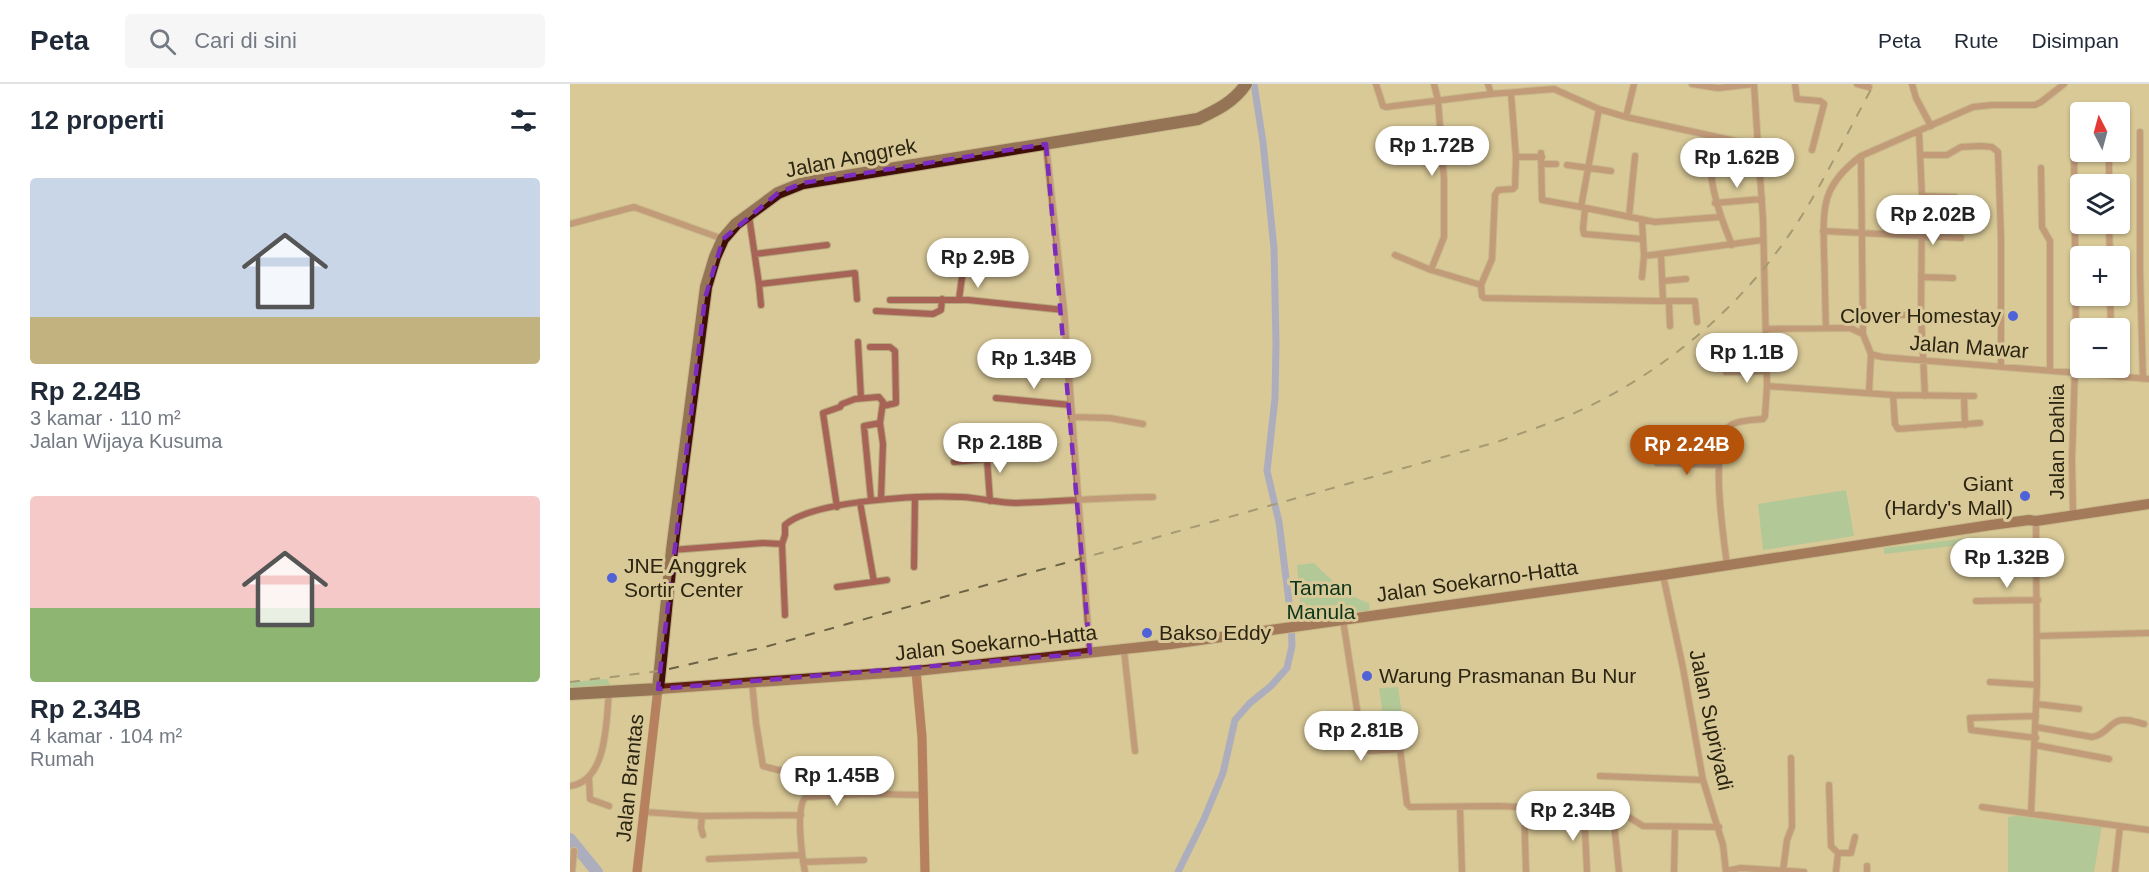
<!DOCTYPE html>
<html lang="id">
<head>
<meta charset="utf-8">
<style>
	body { margin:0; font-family:Arial,sans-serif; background:#f6f6f7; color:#1f2937; height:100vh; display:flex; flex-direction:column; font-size:22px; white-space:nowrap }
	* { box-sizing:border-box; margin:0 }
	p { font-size:20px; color:#747a83 }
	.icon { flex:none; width:33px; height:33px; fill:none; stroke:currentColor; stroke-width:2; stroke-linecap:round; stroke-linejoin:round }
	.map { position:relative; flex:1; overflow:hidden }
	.details { display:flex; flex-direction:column; background:#fff; width:570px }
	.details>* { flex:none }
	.needle { width:39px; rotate:354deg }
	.fabs { position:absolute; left:1500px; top:18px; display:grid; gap:12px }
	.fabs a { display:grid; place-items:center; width:60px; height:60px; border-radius:6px; background:#fff; box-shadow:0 2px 4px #0004; font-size:30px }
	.price { position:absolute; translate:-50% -51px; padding:0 14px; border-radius:21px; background:#fff; color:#222; font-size:20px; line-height:39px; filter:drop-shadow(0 2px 3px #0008) }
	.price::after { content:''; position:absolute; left:50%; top:36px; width:18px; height:14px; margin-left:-9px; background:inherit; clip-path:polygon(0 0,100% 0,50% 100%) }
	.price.active { background:#b45309; color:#fff }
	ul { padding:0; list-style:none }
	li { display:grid; align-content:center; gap:12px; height:318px; padding:0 30px }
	li span { display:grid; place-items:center; height:186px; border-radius:6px; color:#555 }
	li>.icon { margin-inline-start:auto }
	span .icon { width:108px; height:108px; fill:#fffc; stroke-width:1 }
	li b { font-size:26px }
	h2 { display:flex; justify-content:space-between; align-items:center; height:72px; padding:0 30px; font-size:26px }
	header { display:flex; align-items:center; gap:36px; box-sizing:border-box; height:84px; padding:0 30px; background:#fff; border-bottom:2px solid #e0e1e3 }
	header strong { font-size:28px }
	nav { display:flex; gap:33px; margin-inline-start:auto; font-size:21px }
	.search { width:420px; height:54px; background:#f6f6f7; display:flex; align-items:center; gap:15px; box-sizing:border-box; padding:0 21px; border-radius:6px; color:#747a83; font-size:22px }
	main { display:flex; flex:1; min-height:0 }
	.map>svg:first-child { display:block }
	.green { fill:#86c798 }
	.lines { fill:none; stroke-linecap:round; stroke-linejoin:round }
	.canal { stroke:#798eeb; stroke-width:7 }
	.river { stroke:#798eeb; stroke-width:12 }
	.street-casing { stroke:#b6a87d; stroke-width:8 }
	.secondary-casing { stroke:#b6a87d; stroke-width:10 }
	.primary-casing { stroke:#b6a87d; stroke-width:12 }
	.highway-casing { stroke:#b6a87d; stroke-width:14 }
	.street { stroke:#a76456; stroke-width:6 }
	.secondary { stroke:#8e2c1b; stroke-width:9 }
	.primary { stroke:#621d11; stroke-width:10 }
	.highway { stroke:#400e06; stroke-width:12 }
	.rail { stroke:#6b6243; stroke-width:2; stroke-dasharray:10 10; stroke-linecap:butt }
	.marked { fill:none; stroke:#7b2cbf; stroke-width:4.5; stroke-dasharray:12 8; stroke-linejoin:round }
	.poi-dot { fill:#5062d7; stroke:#d9c998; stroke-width:2 }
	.labels { text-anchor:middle; stroke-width:6; stroke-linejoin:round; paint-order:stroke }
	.street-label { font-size:21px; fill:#2b2511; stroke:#d9c998 }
	.poi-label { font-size:21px; fill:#2b2511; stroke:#d9c998; text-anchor:start }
	.park-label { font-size:21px; fill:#09351b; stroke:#d9c998 }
</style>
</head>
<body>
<header>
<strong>Peta</strong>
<div class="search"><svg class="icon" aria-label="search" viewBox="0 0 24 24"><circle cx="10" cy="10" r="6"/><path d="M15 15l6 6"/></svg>Cari di sini</div>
<nav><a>Peta</a><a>Rute</a><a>Disimpan</a></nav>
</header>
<main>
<section class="details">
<h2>12 properti<svg class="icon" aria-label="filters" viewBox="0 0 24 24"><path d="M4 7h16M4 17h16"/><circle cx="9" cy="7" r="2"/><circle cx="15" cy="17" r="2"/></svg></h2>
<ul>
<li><span style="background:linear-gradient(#c9d6e8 75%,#c2b280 0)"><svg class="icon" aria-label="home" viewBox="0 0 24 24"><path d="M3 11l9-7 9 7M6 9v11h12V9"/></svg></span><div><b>Rp 2.24B</b><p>3 kamar · 110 m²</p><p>Jalan Wijaya Kusuma</p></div></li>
<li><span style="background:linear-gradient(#f6c9c9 60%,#8fb573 0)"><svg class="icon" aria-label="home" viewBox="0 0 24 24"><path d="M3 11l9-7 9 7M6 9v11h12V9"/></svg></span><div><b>Rp 2.34B</b><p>4 kamar · 104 m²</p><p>Rumah</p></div></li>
</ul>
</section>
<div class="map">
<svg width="1579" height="788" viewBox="0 0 1579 788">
	<rect width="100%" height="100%" fill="#d9c998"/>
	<path class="green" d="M1276 406 1284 452 1193 466 1188 420Z
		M1407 453 1411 458 1408 467 1383 462 1314 470V464Z
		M744 479C760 495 777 512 799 519L800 532 732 540 727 481Z
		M37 595 44 607 0 610V598Z
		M828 603 833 637 814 639 809 604Z
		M1461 730 1532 741 1524 788H1438V733Z"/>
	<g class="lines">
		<path class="canal" d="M608 788 634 735 653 689 665 636 680 619 701 602 717 584 722 562 721 534 709 438 697 387 705 314 706 259 704 164 693 58 684 0"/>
		<path class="river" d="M0 755 27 788"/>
		<defs>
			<path id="street" d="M806 0 813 22 816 23 921 10 984 5 1029 25 1056 33 1188 62 1193 135 1197 302 1323 311 1404 312
				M918 0 921 10
				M1122 0 1148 4 1184 0 1188 62
				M1225 0 1227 15 1250 17 1254 20 1242 66
				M1287 0 1299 3
				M1342 0 1346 14 1361 42
				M1029 25 1011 123 1085 138 1150 133
				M1056 33 1064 0
				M1349 48 1352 112 1351 231 1355 312
				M1570 48V188L1573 295
				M1138 52C1140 98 1144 118 1162 161
				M476 60 494 226 520 569
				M971 69 972 116 1011 123
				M1351 71H1377L1391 63 1411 62 1422 63 1428 68 1431 154V282
				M1291 72 1293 250
				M946 73H972
				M972 80H986
				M997 81 1041 87
				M1471 84 1472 143 1480 157V285
				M1539 100V68
				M1352 112 1385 113
				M1145 119 1192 115
				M1015 125 1013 145 1014 150 1072 155
				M179 132 189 200 285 189 287 215
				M1059 133 1065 72
				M1072 137 1074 172 1192 156
				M0 140 64 123 153 155
				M1539 140 1540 172
				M1253 147 1391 154
				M185 170 257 161
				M825 171 861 186 911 201 912 212 914 214 1088 217H1093L1091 170
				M861 186 874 153V95L868 16 864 0
				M1072 193 1074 172
				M1351 193 1383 194
				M1093 197 1116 195
				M189 200 191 221
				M911 201 922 175 925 111 928 106 943 105 945 103 946 73 941 9
				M1540 212 1541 244
				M389 215 393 186 408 187
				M320 216H398L494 226
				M1093 217H1125L1127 238
				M1099 218 1100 242
				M306 227 363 230 371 226 372 215
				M1316 230 1391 234
				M1256 244C1255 219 1255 194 1254 169 1253 123 1251 102 1291 72L1403 23 1422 21H1465L1471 18 1494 0
				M1196 245 1280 244 1293 250 1301 270 1312 273 1579 295
				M288 258 291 314
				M300 263H320L325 267 326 319 313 322
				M1131 272 1197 271
				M1156 288 1197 287
				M1299 308 1301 270
				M1323 311 1325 340 1328 345 1410 339
				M1394 312 1395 341
				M426 314 501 321
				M501 333 540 334 573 340
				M384 378 417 375
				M1087 379 1149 381
				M301 416 294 342 310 339
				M420 417 417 375 451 370
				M290 418 304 498
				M267 423 253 329 270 323 272 320 285 315 309 313 313 318 310 339 313 360 311 415
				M1503 427 1502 376 1506 252 1504 70
				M212 460 215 531
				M102 466 193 459 212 460 215 451V441C243 416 353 411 392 413 411 414 428 419 446 419 492 418 537 413 583 413
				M1157 481C1154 455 1138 358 1161 341 1169 336 1183 336 1193 335L1195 332 1197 302
				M344 483 345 413
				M1093 491 1113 584 1133 696 1153 761 1156 788
				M267 503 317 496
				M1406 517 1468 516
				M773 536 793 664 800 667 830 665 837 720 840 723 928 722 1014 726 1057 732 1073 742 1149 743
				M1468 552 1579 549
				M554 566 565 667
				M182 598 186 639 193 682 208 686 232 688
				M1420 598 1467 601
				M1467 620 1509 625
				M1466 643 1522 653C1535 651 1538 641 1548 637 1556 634 1566 638 1574 640
				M1466 654 1401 646 1400 634 1466 632
				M1465 661 1539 675
				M1030 692 1133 696
				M19 693 20 715 39 722
				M1259 701 1261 762 1268 769
				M0 702C38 697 36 636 39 608
				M890 723 892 788
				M954 723 956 788
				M1412 723 1579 746
				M1014 726 1017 788
				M75 728 132 732 231 731
				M1043 729 1049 788
				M1461 730 1467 601 1466 436
				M132 732 131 744 133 751
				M139 775 232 771
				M233 778 294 776
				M1156 787 1171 784 1234 788
				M1213 787 1217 756 1222 743 1221 674
				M2 788 4 767
				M235 788C232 773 225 722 236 713L296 710 354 711
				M1104 788 1105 744
				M1266 788 1268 769H1281L1285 753
				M1297 788V782
				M1545 788 1550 742"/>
			<path id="secondary" d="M346 587 352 653 355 788
				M67 788 88 605"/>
			<path id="primary" d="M88 605 346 587 601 560 1093 491 1421 441 1459 436 1466 437 1579 420"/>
			<path id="highway" d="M0 610 88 605 102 466 136 203 145 173 153 155 166 140 208 109 233 99 628 35C647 26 664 18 676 0"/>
		</defs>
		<use href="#street" class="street-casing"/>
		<use href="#secondary" class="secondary-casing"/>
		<use href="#primary" class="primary-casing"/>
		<use href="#highway" class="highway-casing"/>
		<use href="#street" class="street"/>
		<use href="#secondary" class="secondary"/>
		<use href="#primary" class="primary"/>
		<use href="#highway" class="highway"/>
		<path class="rail" d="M0 598 90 587 195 563 927 358C951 349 976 341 1000 331 1099 288 1184 213 1239 120 1262 81 1282 40 1304 0"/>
	</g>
	<path d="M0 0H1579V788H0ZM476 60 520 569 88 605 135 214 153 155 208 109 233 99Z" fill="#d9c998" fill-opacity=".55" fill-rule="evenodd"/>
	<path class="marked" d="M476 60 520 569 88 605 135 214 153 155 208 109 233 99Z"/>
	<g class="poi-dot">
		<circle cx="1443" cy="232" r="6"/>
		<circle cx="1455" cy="412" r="6"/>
		<circle cx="42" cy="494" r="6"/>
		<circle cx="577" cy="549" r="6"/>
		<circle cx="797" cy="592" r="6"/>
	</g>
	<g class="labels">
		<g class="street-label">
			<text transform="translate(281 74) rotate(-11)" y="7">Jalan Anggrek</text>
			<text transform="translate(1399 263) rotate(4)" y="7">Jalan Mawar</text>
			<text transform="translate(1487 358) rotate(-90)" y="7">Jalan Dahlia</text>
			<text transform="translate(907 497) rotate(-8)" y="7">Jalan Soekarno-Hatta</text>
			<text transform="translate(426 559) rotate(-6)" y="7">Jalan Soekarno-Hatta</text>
			<text transform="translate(1141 636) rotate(78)" y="7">Jalan Supriyadi</text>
			<text transform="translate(60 694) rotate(-84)" y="7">Jalan Brantas</text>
		</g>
		<g class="poi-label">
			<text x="1431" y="239" text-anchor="end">Clover Homestay</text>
			<text x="1443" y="407" text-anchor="end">Giant<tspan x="1443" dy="24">(Hardy's Mall)</tspan></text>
			<text x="54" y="489">JNE Anggrek<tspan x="54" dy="24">Sortir Center</tspan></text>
			<text x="589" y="556">Bakso Eddy</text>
			<text x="809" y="599">Warung Prasmanan Bu Nur</text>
		</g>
		<g class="park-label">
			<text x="751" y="511">Taman<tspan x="751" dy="24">Manula</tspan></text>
		</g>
	</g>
</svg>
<div class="fabs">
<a><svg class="needle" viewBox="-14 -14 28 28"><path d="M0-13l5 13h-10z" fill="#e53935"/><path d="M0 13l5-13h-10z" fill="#747a83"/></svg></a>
<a><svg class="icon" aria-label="layers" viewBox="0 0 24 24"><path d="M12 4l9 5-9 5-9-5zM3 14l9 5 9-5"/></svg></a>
<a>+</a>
<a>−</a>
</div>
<b class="price" style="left:862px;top:93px">Rp 1.72B</b>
<b class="price" style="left:1167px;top:105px">Rp 1.62B</b>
<b class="price" style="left:1363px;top:162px">Rp 2.02B</b>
<b class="price" style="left:408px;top:205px">Rp 2.9B</b>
<b class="price" style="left:1177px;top:300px">Rp 1.1B</b>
<b class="price" style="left:464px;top:306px">Rp 1.34B</b>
<b class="price" style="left:430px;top:390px">Rp 2.18B</b>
<b class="price active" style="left:1117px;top:392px">Rp 2.24B</b>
<b class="price" style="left:1437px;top:505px">Rp 1.32B</b>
<b class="price" style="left:791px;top:678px">Rp 2.81B</b>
<b class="price" style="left:267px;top:723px">Rp 1.45B</b>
<b class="price" style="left:1003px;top:758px">Rp 2.34B</b>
</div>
</main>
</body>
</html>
